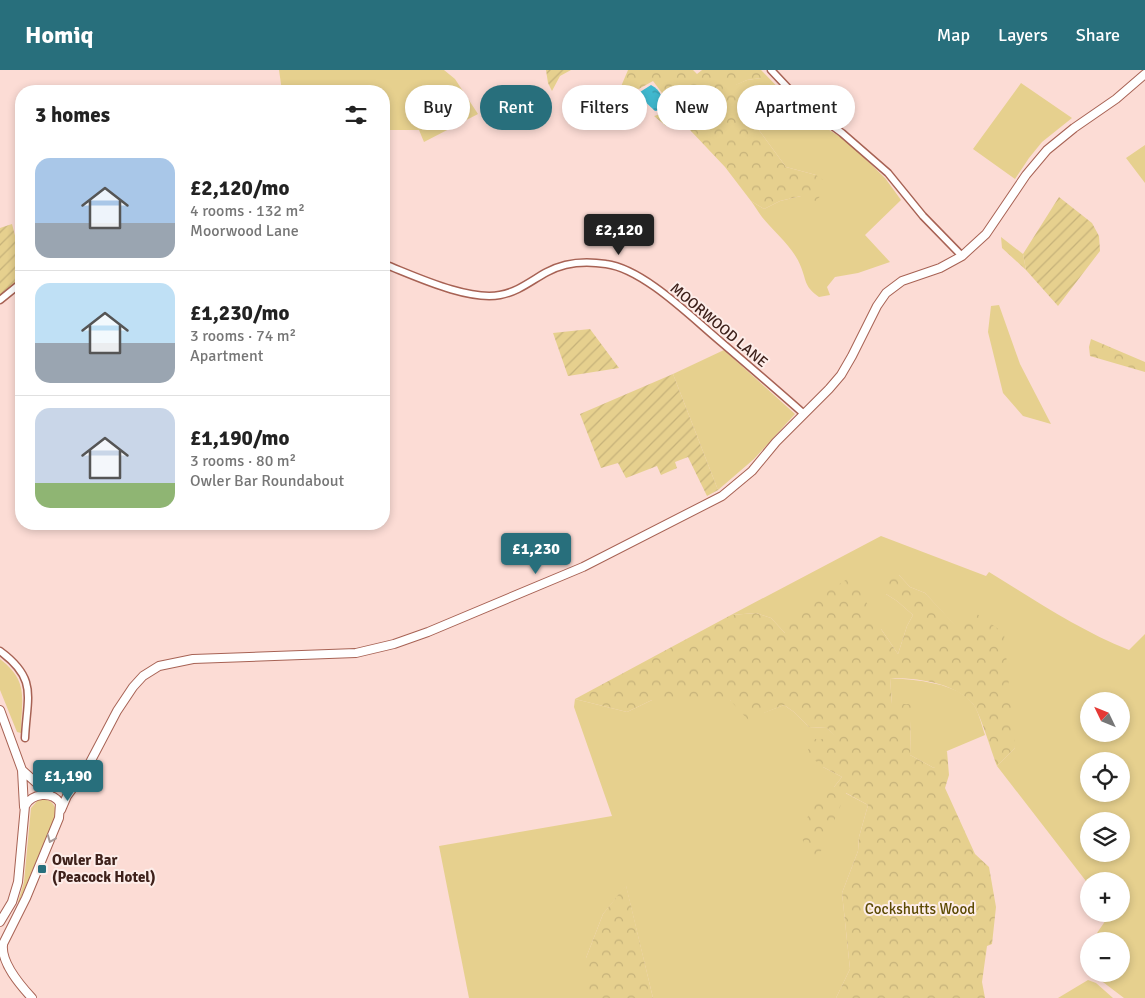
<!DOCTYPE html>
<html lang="en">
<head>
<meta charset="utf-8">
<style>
	body { margin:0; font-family:Signika,sans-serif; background:#f2f2f2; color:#222; height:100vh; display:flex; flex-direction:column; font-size:19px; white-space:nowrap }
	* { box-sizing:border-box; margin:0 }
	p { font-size:16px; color:#767676 }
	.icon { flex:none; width:28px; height:28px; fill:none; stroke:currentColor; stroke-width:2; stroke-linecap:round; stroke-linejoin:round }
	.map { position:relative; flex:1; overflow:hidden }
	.drawer { position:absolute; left:15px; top:15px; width:375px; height:445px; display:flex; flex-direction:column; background:#fff; border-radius:20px; box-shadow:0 2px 8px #0003 }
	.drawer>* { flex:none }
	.top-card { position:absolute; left:405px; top:15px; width:475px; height:45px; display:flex; gap:10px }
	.needle { width:32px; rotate:313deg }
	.tools { position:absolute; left:1080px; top:622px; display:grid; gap:10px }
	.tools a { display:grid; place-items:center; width:50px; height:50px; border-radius:50%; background:#fff; box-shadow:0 2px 8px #0003; font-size:25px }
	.price { position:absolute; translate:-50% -42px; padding:0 11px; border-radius:5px; background:#286f7c; color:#fff; font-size:16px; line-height:32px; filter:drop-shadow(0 1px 2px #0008) }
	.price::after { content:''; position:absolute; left:50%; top:30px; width:15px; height:11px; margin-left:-8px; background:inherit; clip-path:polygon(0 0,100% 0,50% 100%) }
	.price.current { background:#222; color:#fff }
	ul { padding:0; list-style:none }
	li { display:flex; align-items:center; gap:15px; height:125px; padding:0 20px }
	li+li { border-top:1px solid #e0e0e0 }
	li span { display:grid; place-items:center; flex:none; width:140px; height:100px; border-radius:15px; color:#555 }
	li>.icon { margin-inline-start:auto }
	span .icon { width:60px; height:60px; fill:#fffc; stroke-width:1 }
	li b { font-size:21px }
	h2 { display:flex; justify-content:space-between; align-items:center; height:60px; padding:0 20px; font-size:21px }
	.chip { padding:0 18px; border-radius:22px; background:#fff; box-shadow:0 2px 8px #0003; font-size:18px; line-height:45px }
	.chip.current { background:#286f7c; color:#fff }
	header { display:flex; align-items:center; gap:30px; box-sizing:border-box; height:70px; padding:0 25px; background:#286f7c; color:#fff }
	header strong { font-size:24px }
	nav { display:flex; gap:28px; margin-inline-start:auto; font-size:18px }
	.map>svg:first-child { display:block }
	.green { fill:#e6d08e; fill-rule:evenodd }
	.forest { fill:url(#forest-crowns) }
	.garden { fill:url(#garden-furrows) }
	.water { fill:url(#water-ripples) }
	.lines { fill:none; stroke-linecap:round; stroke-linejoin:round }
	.minor-casing { stroke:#a76254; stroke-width:9 }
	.major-casing { stroke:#a76254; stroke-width:10 }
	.minor { stroke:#fff; stroke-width:6 }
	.major { stroke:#fff; stroke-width:8 }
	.oneway { stroke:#a89b98 }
	.poi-dot { fill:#286f7c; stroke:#fdede9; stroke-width:2 }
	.labels { text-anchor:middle; stroke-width:4; stroke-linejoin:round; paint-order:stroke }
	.street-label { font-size:15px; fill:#3e211b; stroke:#fdede9 }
	.poi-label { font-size:15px; font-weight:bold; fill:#3e211b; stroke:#fdede9; text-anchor:start }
	.park-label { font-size:15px; fill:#5c4a03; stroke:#fdede9 }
</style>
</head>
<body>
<header>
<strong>Homiq</strong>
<nav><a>Map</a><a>Layers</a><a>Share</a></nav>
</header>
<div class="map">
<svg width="1145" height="928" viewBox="0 0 1145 928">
	<defs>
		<pattern id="forest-crowns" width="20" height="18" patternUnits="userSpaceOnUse" patternTransform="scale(1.25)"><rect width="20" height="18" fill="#e6d08e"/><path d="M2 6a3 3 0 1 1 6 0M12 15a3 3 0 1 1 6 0" fill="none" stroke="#c6b27a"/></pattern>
		<pattern id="garden-furrows" width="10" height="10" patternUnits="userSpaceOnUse" patternTransform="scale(1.25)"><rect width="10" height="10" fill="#e6d08e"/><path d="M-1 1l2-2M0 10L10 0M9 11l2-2" fill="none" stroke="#c6b27a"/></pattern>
		<pattern id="water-ripples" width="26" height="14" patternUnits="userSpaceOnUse" patternTransform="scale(1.25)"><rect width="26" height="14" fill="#40b9cf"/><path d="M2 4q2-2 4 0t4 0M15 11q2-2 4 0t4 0" fill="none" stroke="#3796a7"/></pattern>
	</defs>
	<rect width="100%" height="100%" fill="#fcdcd5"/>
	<path class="green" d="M279 0H444L455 9 478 44 424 72 419 60H384V21H282Z
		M761 0 805 45 847 71 885 108 901 130 865 165 890 192 858 203 835 207 827 217 830 225 819 227C804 216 807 212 801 197 794 178 775 163 762 147 758 142 755 136 751 131L764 139 780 131 801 126 816 105 786 97 748 45 735 15 747 10 761 8Z
		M1021 13 1072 48 1042 72 1029 88 1015 109 973 79Z
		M1145 75V113L1126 88Z
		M999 235 1020 294 1051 354 1023 346 1003 323 988 262 991 236Z
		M724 280 795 344 754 389 718 420 673 304Z
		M881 466 986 506 989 502C1035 530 1079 560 1129 580L1145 564V928H1124L1095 906 1094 904H1121V871H1110L1097 863 1110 844H1121V811H1089V815L997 696 1015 678 959 560 925 523 910 517 899 505 886 524 897 531 913 545 907 556 898 584 881 559 785 563 771 548 756 543 731 545ZM1089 631H1121V664H1089ZM1089 691H1121V724H1089ZM1089 751H1121V784H1089Z
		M0 589C30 612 21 629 21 663L17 662 0 620Z
		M890 608C915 610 958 612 974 635 979 643 982 656 985 665L947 681 934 698 910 685 911 651 908 634H892Z
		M575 629 627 642 652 630H730L764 649 763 643 784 635 794 642 809 657 827 658 839 669 823 697 842 707 834 717 868 735 859 767 858 781 842 823 850 899 836 928H653L626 816 603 844 586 888V928H469L439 776 612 746 574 637Z
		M44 729C53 731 56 736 56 745L19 832H18L24 812 31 738 38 730Z
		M1088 910 1096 913 1113 928H1058Z"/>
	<path class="forest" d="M628 0H693L697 4 702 0H761V8L747 10 736 15 748 45 786 97 816 105 825 111 823 123 816 131 801 126 780 131 764 139 751 131 725 97 690 60 679 55 666 56 654 46 664 43 665 27 653 11 614 33Z
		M1001 167 1023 184 1026 200 1002 178Z
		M1091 269 1145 292V302L1090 286 1089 277Z
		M899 505 910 517 925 523 959 559 970 539 1004 563 1015 678 997 696C992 683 980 643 973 634 954 612 916 608 890 608L892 634H908L919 637 911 651 910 685 934 698 938 688 947 681 949 705 945 718 975 784 989 797 996 837 992 874 987 876 982 912 985 928H836L850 899 842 823 858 781 859 767 868 735 846 723 821 781 813 787 805 778 800 761 822 720 834 717 842 707 823 697 806 683 815 669H838L827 658 809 657 794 642 784 635 764 643V649L749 651 730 630H652L627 642 575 629 731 545 756 543 771 548 785 563 798 540 852 506 881 559 898 584 907 556 913 545 897 531 886 524 884 515 889 506Z
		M626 815 653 928H586V888L603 844Z"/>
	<path class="garden" d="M546 0H571L560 6 552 21 548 13Z
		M1059 127 1092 153 1099 166 1100 181 1058 236 1026 200 1023 184Z
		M12 154 21 189V209L0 226V158Z
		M590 259 619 298 568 306 553 263Z
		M673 304 718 420 707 426 688 387 675 392 677 398 661 405 657 396 626 408 618 393 601 398 580 344Z"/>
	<path class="water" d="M651 15C662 21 663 28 662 40L655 41 640 27V22Z"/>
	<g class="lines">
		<defs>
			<path id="minor" d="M771 0 804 35 842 63 888 103 923 146 962 186
				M384 194C415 206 467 231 500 225 518 222 532 210 547 202 565 192 587 191 606 194 644 199 692 248 721 272 749 296 777 320 804 344
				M0 230 21 213
				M0 581C38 609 27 626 25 668"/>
			<path id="major" d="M0 640 22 700 24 737
				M22 700 51 726
				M61 740 67 726 86 700 117 641 133 617 143 606 159 596 193 589 356 583 394 574 428 562 583 497 722 426 752 401 776 372 829 319 841 305 852 286 877 236 886 223 902 211 940 198 962 186 986 164 1026 105 1047 80 1074 58 1116 29 1145 4
				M0 852 12 832 18 812 25 736C32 723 52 721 60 733L59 748 26 828 0 880
				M3 875C1 893 20 915 32 928"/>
		</defs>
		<use href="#minor" class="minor-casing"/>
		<use href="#major" class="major-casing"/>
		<use href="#minor" class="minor"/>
		<use href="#major" class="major"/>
	</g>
	<defs><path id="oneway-chevron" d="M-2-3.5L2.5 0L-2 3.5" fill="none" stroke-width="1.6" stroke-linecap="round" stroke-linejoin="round" transform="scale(1.25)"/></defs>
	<use class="oneway" href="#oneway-chevron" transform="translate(51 769) rotate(112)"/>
	<rect class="poi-dot" x="37" y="794" width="10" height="10" rx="2.5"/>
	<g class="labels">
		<g class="street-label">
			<text transform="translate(719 255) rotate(40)" y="5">MOORWOOD LANE</text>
		</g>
		<g class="poi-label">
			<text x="52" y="795">Owler Bar<tspan x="52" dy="17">(Peacock Hotel)</tspan></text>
		</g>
		<g class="park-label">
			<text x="920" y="844">Cockshutts Wood</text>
		</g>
	</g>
</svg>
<div class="tools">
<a><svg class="needle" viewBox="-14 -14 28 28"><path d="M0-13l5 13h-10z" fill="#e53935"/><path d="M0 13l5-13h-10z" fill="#767676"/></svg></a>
<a><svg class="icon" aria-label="locate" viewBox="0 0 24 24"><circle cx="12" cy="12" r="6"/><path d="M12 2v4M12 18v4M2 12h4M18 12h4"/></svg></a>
<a><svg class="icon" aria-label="layers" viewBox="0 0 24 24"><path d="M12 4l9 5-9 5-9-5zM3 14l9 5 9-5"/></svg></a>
<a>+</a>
<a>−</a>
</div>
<b class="price current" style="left:619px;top:186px">£2,120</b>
<b class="price" style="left:536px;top:505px">£1,230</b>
<b class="price" style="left:68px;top:732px">£1,190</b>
<div class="top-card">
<a class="chip">Buy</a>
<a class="chip current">Rent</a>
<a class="chip">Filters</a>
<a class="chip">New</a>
<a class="chip">Apartment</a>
</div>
<section class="drawer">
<h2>3 homes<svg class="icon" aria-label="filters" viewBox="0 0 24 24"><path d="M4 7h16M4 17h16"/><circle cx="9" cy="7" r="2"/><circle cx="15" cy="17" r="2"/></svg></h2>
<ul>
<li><span style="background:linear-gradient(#a9c7e8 65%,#9aa5b1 0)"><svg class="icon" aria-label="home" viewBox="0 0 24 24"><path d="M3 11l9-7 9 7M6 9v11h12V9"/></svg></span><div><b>£2,120/mo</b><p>4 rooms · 132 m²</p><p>Moorwood Lane</p></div></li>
<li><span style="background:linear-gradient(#bfe0f5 60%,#9aa5b1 0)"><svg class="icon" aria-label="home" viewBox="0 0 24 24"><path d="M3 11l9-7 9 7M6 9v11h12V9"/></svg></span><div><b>£1,230/mo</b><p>3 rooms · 74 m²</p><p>Apartment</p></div></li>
<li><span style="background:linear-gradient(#c9d6e8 75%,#8fb573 0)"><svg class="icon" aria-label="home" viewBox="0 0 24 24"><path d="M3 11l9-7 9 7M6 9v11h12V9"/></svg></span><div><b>£1,190/mo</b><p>3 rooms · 80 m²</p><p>Owler Bar Roundabout</p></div></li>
</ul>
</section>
</div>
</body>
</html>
